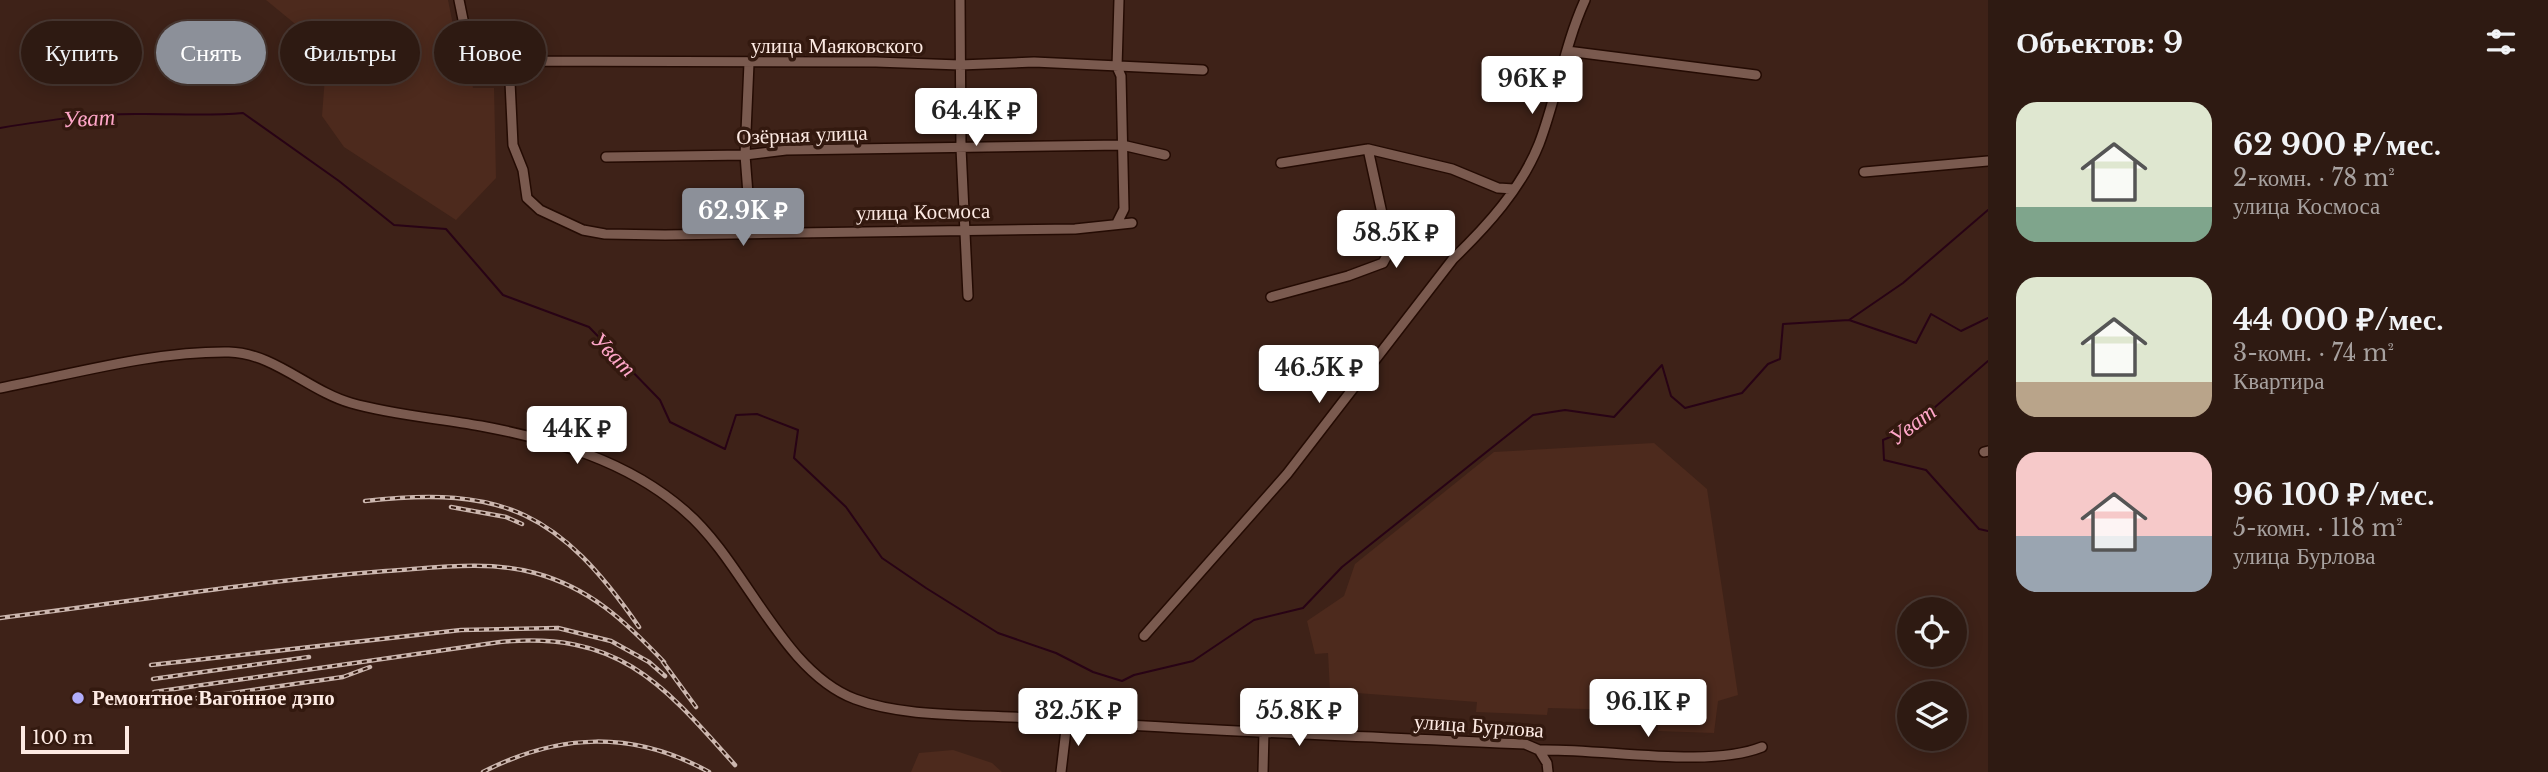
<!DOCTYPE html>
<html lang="ru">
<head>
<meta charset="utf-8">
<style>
	body { margin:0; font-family:"Libre Baskerville",serif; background:#36231b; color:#f1f3f6; height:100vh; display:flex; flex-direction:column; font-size:26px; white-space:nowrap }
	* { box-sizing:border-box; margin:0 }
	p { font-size:23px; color:#a7a19f }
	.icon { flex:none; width:38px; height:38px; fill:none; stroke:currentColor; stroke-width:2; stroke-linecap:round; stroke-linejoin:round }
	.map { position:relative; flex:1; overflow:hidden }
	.side { display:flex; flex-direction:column; background:#2e1a12; width:560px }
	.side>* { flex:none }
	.hud { position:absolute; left:21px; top:21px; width:665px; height:63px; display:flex; gap:14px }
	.fabs { position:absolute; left:1897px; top:597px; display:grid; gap:14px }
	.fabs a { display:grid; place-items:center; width:70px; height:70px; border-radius:50%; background:#2e1a12; box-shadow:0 4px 18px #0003,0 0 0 2px #493832; font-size:35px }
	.scale { position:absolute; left:21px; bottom:18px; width:108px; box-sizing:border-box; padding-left:7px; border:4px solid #fdeae3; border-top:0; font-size:19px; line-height:24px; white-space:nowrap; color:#fdeae3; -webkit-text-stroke:5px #33190f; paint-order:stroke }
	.price { position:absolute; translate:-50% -60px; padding:0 16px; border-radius:7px; background:#fff; color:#222; font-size:23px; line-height:46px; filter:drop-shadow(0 2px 4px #0008) }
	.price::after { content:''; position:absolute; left:50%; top:42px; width:21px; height:16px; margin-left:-10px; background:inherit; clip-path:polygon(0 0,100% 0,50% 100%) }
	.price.current { background:#8c9099; color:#fff }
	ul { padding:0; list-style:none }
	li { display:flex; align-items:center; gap:21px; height:175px; padding:0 28px }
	li span { display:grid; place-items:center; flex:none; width:196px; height:140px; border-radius:21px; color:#555 }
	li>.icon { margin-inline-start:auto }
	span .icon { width:84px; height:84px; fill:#fffc; stroke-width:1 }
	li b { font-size:30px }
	h2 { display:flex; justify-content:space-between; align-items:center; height:84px; padding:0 28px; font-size:30px }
	.tag { padding:0 24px; border-radius:32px; background:#2e1a12; box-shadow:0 4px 18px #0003,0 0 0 2px #493832; font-size:24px; line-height:63px }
	.tag.current { background:#8c9099; color:#fff }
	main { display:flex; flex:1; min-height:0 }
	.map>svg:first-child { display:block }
	.built { fill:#4d2a1d }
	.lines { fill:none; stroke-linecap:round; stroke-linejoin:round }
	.stream { stroke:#280315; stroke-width:2 }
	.minor-casing { stroke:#240b03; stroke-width:12 }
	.minor { stroke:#7a5a4f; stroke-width:9 }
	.rail-casing { stroke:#ccb7af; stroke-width:4.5 }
	.rail { stroke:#33190f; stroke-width:2; stroke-dasharray:5; stroke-linecap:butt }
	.poi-dot { fill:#b1adfa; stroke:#33190f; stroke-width:2.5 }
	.labels { text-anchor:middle; stroke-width:7; stroke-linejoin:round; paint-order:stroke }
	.street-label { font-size:21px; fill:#fdeae3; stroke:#33190f }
	.poi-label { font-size:21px; font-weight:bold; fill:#fdeae3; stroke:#33190f; text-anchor:start }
	.water-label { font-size:23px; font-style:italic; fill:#ffa6c8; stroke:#33190f }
</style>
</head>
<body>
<main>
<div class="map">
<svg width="1988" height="772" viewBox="0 0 1988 772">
	<rect width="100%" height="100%" fill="#3e2218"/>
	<path class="built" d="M266 0H448L458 50 444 51V74L471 76 473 88H494L496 178 456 220 344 147 322 116 327 50Z
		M1654 443 1707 489 1738 695 1718 701 1714 733 1658 731 1656 703 1630 701 1626 710 1548 708 1547 715 1476 712 1477 702 1330 691 1328 653 1315 654 1307 621 1344 596 1355 564 1494 452Z
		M953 750 992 763 1002 772H911L919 753Z"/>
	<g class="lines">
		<path class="stream" d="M0 128C48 120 96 113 145 114 179 114 210 116 243 113L339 181 394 225 446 229 503 295 589 327 660 400 670 422 725 449 736 415 757 414 798 430 794 458 846 507 882 558 926 588 998 633 1056 653 1093 672 1122 681 1134 675 1193 661 1254 620 1303 608 1342 567 1533 415 1565 410 1614 417 1662 365 1671 396 1685 408 1742 393 1768 364 1780 359 1783 324 1849 320 1903 283 1988 210
			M1849 320 1916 343 1931 314 1961 331 1988 318
			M1988 361 1911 428 1883 440 1884 460 1926 470 1979 529 1988 531"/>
		<defs>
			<path id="minor" d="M459 0 470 54 509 61 876 62 960 65 1034 62 1203 70
				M960 0 961 148 968 296
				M1567 51 1756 75
				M509 61 513 145 523 170 527 198 540 210 583 230 605 234 665 235 1075 229 1132 223
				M749 63 745 155 751 233
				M606 157 745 155 786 150 1122 145 1165 155
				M1281 163 1368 149 1452 169 1498 188 1514 189
				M1864 172 1988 161
				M1117 223 1124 209 1121 76 1117 67 1119 0
				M1271 297 1348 276 1383 263 1390 250 1368 149
				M0 388C74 374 153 351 229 352 274 353 309 391 351 403 393 415 437 418 481 426 555 440 628 461 685 511 745 562 781 671 855 699 905 718 975 714 1028 718 1193 731 1359 736 1525 744L1539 750C1602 748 1706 769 1762 747
				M1984 452 1988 451
				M1144 636 1287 474 1453 259C1487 226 1521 189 1539 144 1557 97 1564 46 1585 0
				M1539 750 1547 763 1548 772
				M1061 772 1067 721
				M1263 772 1264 731"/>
		</defs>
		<use href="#minor" class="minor-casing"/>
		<use href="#minor" class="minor"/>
		<defs>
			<path id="rail" d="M365 501C504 485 560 513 639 627
				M451 507 506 517 522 524
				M0 618C129 602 256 581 386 571 434 568 487 560 535 573 590 588 625 621 664 662
				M663 662 696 707
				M151 665 461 630 558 628 611 641 649 662 665 676
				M153 679 309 657
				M154 692 500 642C619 631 662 683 735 765
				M156 704 343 677 370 667
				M483 772C559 733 633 730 709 772"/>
		</defs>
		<use href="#rail" class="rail-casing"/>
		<use href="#rail" class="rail"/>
	</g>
	<circle class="poi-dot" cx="78" cy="698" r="7"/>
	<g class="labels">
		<g class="street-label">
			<text x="837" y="53">улица Маяковского</text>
			<text transform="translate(802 135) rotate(-2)" y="7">Озёрная улица</text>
			<text transform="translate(923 212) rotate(-1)" y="7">улица Космоса</text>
			<text transform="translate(1479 726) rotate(4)" y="7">улица Бурлова</text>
		</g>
		<g class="poi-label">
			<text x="92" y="705">Ремонтное Вагонное дэпо</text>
		</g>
		<g class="water-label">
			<text transform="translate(89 118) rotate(-3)" y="8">Уват</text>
			<text transform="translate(614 354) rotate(45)" y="8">Уват</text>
			<text transform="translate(1912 424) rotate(-37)" y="8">Уват</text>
		</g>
	</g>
</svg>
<div class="fabs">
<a><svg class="icon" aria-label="locate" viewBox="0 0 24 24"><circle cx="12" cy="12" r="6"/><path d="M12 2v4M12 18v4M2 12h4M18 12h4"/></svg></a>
<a><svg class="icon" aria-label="layers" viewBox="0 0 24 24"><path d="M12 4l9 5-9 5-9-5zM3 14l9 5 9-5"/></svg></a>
</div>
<div class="scale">100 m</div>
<b class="price" style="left:1532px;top:116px">96K ₽</b>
<b class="price" style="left:976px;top:148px">64.4K ₽</b>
<b class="price current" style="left:743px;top:248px">62.9K ₽</b>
<b class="price" style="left:1396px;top:270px">58.5K ₽</b>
<b class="price" style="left:1319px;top:405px">46.5K ₽</b>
<b class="price" style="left:577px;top:466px">44K ₽</b>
<b class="price" style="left:1648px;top:739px">96.1K ₽</b>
<b class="price" style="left:1078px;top:748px">32.5K ₽</b>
<b class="price" style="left:1299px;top:748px">55.8K ₽</b>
<div class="hud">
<a class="tag">Купить</a>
<a class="tag current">Снять</a>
<a class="tag">Фильтры</a>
<a class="tag">Новое</a>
</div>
</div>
<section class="side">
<h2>Объектов: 9<svg class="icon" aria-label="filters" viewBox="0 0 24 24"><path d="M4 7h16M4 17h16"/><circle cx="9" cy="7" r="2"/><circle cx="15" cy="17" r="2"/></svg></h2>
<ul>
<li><span style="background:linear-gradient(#dfe7d0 75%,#7fa58c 0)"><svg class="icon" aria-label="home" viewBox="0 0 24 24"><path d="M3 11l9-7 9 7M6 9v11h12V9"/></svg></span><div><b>62 900 ₽/мес.</b><p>2-комн. · 78 m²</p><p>улица Космоса</p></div></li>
<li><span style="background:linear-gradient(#dfe7d0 75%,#b9a48a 0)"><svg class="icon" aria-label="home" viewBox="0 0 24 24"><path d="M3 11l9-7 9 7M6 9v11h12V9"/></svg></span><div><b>44 000 ₽/мес.</b><p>3-комн. · 74 m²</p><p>Квартира</p></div></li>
<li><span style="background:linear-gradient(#f6c9c9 60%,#9aa5b1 0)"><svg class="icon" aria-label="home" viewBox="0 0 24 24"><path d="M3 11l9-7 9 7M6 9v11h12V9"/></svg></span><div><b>96 100 ₽/мес.</b><p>5-комн. · 118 m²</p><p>улица Бурлова</p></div></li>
</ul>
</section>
</main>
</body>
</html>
